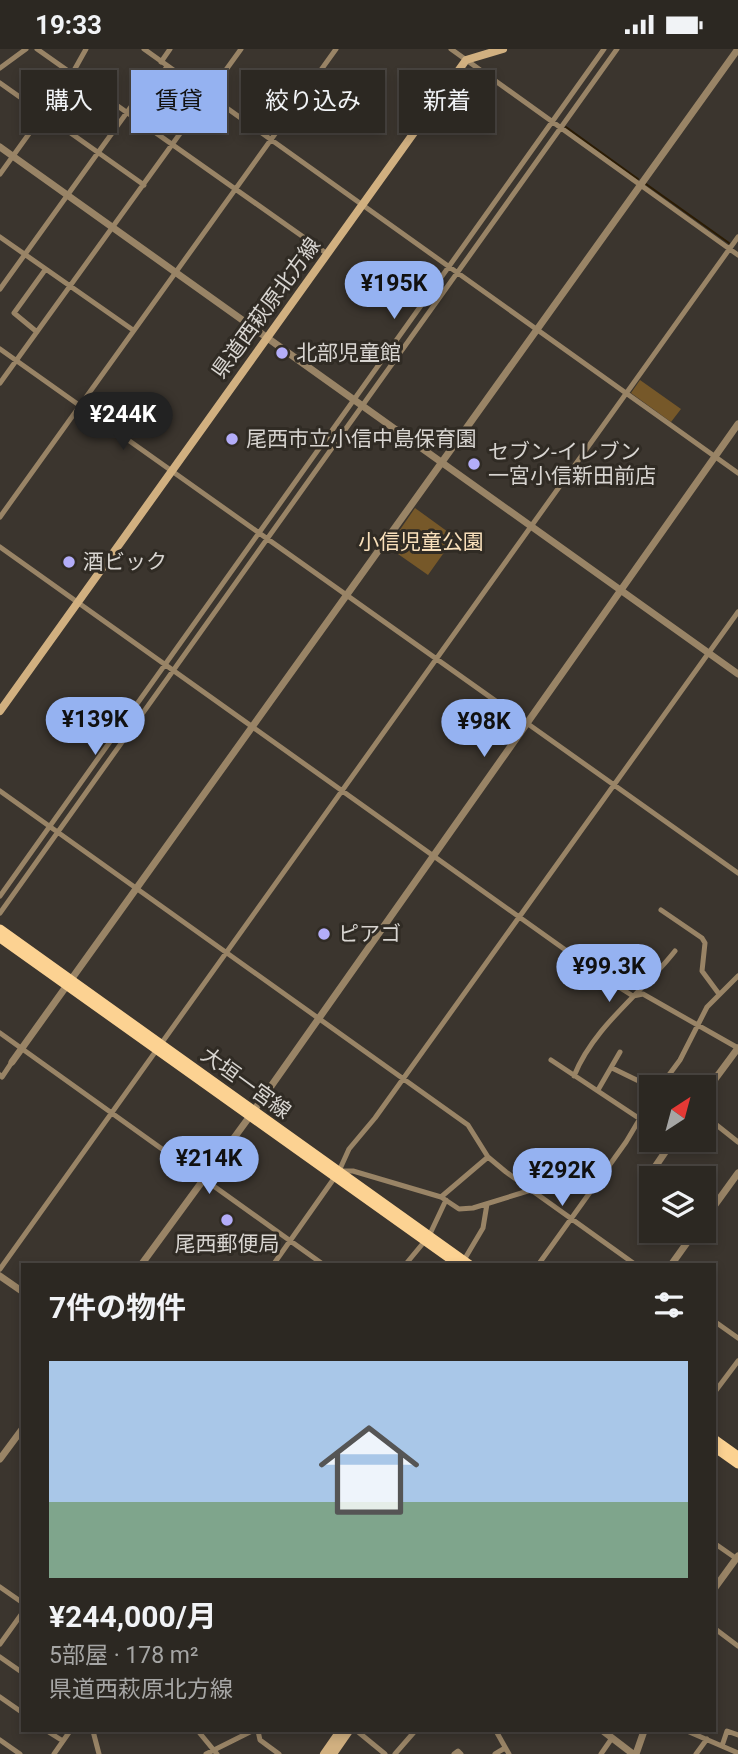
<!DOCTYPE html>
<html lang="ja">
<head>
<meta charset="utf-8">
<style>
	body { margin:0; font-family:Roboto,"Noto Sans JP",sans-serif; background:#38342f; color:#f1f3f6; height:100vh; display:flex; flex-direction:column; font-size:26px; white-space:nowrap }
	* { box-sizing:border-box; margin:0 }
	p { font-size:23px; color:#a6a6a5 }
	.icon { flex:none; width:38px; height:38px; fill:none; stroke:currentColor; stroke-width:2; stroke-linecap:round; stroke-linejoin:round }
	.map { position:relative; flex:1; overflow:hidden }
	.sheet { position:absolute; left:21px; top:1214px; width:695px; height:469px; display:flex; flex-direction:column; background:#2c2822; border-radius:0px; box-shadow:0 4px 10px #0003,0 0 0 2px #484440 }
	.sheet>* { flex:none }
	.top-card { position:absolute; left:21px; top:21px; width:696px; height:63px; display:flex; gap:14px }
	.needle { width:46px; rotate:36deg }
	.tools { position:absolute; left:639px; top:1026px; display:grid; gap:14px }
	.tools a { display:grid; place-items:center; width:77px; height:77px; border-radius:0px; background:#2c2822; box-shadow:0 4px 10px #0003,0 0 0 2px #484440; font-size:35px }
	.price { position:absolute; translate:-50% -60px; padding:0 16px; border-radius:24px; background:#95b2f1; color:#111; font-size:23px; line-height:46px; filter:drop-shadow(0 2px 4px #0008) }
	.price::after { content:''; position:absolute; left:50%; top:42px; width:21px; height:16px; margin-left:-10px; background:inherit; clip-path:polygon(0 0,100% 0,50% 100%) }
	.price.on { background:#222; color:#fff }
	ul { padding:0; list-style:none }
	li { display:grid; align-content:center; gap:14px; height:371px; padding:0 28px }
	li+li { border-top:2px solid #484440 }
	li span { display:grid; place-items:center; height:217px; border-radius:0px; color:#555 }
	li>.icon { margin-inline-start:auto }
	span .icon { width:126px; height:126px; fill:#fffc; stroke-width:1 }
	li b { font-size:30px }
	h2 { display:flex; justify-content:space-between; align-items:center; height:84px; padding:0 28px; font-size:30px }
	.chip { padding:0 24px; border-radius:0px; background:#2c2822; box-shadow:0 4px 10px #0003,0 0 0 2px #484440; font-size:24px; line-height:63px }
	.chip.on { background:#95b2f1; color:#111 }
	.status { display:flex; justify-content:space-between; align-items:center; height:49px; padding:0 35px; background:#2c2822; direction:ltr }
	.status svg { height:19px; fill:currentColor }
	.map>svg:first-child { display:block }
	.green { fill:#765829 }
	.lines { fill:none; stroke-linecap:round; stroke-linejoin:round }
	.stream { stroke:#2a1b03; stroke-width:2 }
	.minor { stroke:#998466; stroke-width:5 }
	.tertiary { stroke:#998466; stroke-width:7 }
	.secondary { stroke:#d1b080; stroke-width:8 }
	.primary { stroke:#fcd292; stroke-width:9 }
	.poi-dot { fill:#b3adf9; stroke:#302b24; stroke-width:2.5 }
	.labels { text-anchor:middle; stroke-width:6; stroke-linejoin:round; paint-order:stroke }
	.street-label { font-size:21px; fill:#d8d5d1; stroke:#302b24 }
	.poi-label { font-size:21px; fill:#d8d5d1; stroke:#302b24; text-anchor:start }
	.park-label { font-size:21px; fill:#f9e0bb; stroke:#302b24 }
</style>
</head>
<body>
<div class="status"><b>19:33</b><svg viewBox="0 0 49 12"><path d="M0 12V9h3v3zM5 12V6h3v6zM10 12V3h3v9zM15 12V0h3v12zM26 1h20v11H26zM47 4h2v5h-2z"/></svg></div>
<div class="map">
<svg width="738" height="1705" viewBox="0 0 738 1705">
	<rect width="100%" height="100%" fill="#3b352e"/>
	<path class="green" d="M640 331 681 360 671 373 631 344Z
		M415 459 455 488 428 526 388 498Z"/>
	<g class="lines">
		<path class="stream" d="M566 78 638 130
			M646 135 729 194"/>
		<path class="minor" d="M37 0 326 204
			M144 0 738 424
			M451 0 738 206
			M161 13 170 0
			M0 19 26 0
			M0 34 144 136
			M0 125 72 25 86 0
			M0 188 133 281
			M0 240 138 48 146 41 151 45 167 17
			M37 283 14 264 45 221
			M0 300 738 824
			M0 334 241 0
			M0 468 336 0
			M0 498 609 932 633 947 643 945 738 999
			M0 742 468 1076 488 1108 506 1123 636 1216
			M0 847 604 0
			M661 861 702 889 705 894 702 922 719 945
			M0 864 617 0
			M0 984 324 1216
			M551 1011 640 1070 651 1073
			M612 1019 651 1038
			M0 1026 2 1028 12 1013
			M574 1027C594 977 642 944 675 902
			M660 1038 680 1011 707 958 738 927
			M598 1041 620 1003
			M704 1066 738 1093
			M531 1141 473 1159 459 1160 441 1148 353 1122H339L349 1100 375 1069 738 563
			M441 1148 488 1108
			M464 1211 483 1179 487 1155
			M273 1216 335 1128
			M405 1216 429 1187 446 1151
			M538 1216 626 1093 651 1051
			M0 1220 738 188
			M714 1272 738 1289
			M714 1344 738 1312
			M714 1494 737 1510
			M0 1538 23 1554
			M714 1579 738 1597
			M0 1595 23 1563
			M0 1608 23 1624
			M0 1648 23 1664
			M47 1682 63 1692
			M93 1682 99 1705
			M198 1682 217 1705
			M258 1682 260 1691 279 1705
			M357 1682 385 1705
			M496 1682 509 1705
			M687 1682 738 1704
			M0 1691 20 1705
			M722 1697 727 1682 738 1686
			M54 1705 70 1682
			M206 1705 252 1682
			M395 1705 415 1682
			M454 1705 458 1702 461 1705
			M495 1705 505 1699
			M601 1705 612 1689
			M696 1705 707 1690"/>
		<path class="tertiary" d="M0 98 738 625
			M12 1013 738 0
			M704 1045 738 999
			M655 1118 674 1090
			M704 1171 738 1124
			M141 1216 250 1067 738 375
			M671 1216 696 1181
			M0 1227 23 1243
			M0 1410 23 1379
			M714 1540 738 1507
			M603 1682 633 1705
			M636 1705 644 1682"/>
		<path class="secondary" d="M0 662 466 11 503 0
			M324 1705 340 1682
			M333 1705 349 1682"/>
		<path class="primary" d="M0 880 470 1216
			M0 889 459 1216
			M714 1390 738 1407
			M714 1398 738 1415"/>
	</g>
	<g class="poi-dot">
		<circle cx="282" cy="304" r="7"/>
		<circle cx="232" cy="390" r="7"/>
		<circle cx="474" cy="415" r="7"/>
		<circle cx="69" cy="513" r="7"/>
		<circle cx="324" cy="885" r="7"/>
		<circle cx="227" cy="1171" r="7"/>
	</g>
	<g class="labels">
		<g class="street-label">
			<text transform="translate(266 259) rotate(-54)" y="7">県道西萩原北方線</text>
			<text transform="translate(246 1034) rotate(36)" y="7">大垣一宮線</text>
		</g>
		<g class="poi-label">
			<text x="296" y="311">北部児童館</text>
			<text x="246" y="397">尾西市立小信中島保育園</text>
			<text x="488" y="410">セブン-イレブン<tspan x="488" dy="24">一宮小信新田前店</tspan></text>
			<text x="83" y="520">酒ビック</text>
			<text x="338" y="892">ピアゴ</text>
			<text x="227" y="1202" text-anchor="middle">尾西郵便局</text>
		</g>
		<g class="park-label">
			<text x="421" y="500">小信児童公園</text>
		</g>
	</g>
</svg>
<div class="tools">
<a><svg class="needle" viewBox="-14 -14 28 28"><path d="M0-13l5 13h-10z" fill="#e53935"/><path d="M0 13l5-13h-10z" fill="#a6a6a5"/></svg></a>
<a><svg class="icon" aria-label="layers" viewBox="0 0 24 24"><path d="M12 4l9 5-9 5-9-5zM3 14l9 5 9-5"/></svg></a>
</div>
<b class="price" style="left:394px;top:272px">¥195K</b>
<b class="price on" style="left:123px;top:403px">¥244K</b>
<b class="price" style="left:95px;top:708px">¥139K</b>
<b class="price" style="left:484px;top:710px">¥98K</b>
<b class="price" style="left:609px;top:955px">¥99.3K</b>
<b class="price" style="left:209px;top:1147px">¥214K</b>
<b class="price" style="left:562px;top:1159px">¥292K</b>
<div class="top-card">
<a class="chip">購入</a>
<a class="chip on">賃貸</a>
<a class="chip">絞り込み</a>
<a class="chip">新着</a>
</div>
<section class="sheet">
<h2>7件の物件<svg class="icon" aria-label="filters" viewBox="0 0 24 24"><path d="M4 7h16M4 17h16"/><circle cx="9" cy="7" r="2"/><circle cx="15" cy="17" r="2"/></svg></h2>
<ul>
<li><span style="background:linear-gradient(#a9c7e8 65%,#7fa58c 0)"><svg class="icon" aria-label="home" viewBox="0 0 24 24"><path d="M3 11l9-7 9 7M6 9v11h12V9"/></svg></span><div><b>¥244,000/月</b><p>5部屋 · 178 m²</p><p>県道西萩原北方線</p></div></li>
</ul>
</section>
</div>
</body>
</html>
